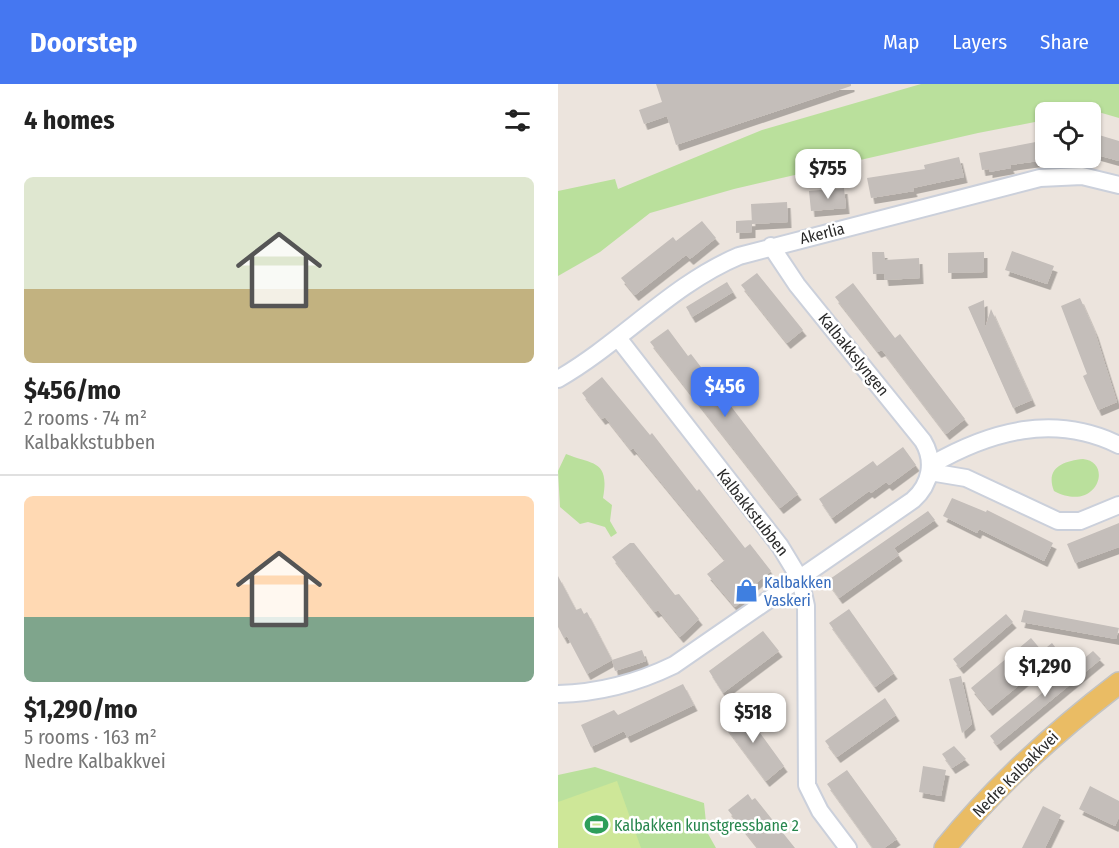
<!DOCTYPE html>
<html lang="en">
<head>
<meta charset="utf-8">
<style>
	body { margin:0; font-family:"Fira Sans Condensed",sans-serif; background:#f6f6f6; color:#222; height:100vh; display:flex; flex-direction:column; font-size:22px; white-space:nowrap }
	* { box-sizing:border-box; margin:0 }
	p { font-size:20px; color:#767676 }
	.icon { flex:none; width:33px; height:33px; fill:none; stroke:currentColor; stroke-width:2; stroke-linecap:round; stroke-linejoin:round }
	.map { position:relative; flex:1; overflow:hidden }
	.sheet { display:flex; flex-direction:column; background:#fff; width:558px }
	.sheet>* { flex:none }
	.buttons { position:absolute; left:477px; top:18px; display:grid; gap:12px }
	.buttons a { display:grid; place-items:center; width:66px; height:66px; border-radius:9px; background:#fff; box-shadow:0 2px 4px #0004; font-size:30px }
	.price { position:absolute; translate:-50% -51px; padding:0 14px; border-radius:12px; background:#fff; color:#222; font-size:20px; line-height:39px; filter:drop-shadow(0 2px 3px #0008) }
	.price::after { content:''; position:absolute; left:50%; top:36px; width:18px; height:14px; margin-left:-9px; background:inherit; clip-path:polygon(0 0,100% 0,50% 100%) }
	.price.active { background:#4577f1; color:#fff }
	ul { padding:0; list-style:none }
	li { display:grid; align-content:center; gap:12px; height:318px; padding:0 24px }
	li+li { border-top:2px solid #e0e0e0 }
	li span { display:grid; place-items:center; height:186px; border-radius:9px; color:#555 }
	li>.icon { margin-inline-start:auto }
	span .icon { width:108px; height:108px; fill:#fffc; stroke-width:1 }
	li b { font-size:26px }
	h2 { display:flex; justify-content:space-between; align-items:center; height:72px; padding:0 24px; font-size:26px }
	header { display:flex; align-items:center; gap:36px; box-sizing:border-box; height:84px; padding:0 30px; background:#4577f1; color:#fff }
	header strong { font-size:28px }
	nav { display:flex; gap:33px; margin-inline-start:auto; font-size:21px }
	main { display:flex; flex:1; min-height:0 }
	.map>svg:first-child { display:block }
	.green { fill:#bae09c }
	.pitch { fill:#cee798 }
	.building { fill:#c4beba; filter:url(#shadow) }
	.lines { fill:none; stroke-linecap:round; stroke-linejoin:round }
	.minor-casing { stroke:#cbd0db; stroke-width:20 }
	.major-casing { stroke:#c3c3c3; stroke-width:24 }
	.minor { stroke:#fff; stroke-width:16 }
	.major { stroke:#eabc64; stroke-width:21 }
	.labels { text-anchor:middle; stroke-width:5; stroke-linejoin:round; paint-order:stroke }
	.street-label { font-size:16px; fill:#2a2a2a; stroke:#fff }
	.shop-label { font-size:16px; fill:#366cbe; stroke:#fff; text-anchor:start }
	.leisure-label { font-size:16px; fill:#27864d; stroke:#fff; text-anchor:start }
</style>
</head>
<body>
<header>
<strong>Doorstep</strong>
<nav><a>Map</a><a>Layers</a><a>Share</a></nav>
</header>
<main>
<section class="sheet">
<h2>4 homes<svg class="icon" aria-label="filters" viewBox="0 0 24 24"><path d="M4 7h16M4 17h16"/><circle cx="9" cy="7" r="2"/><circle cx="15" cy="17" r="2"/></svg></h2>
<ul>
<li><span style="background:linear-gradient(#dfe7d0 60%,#c2b280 0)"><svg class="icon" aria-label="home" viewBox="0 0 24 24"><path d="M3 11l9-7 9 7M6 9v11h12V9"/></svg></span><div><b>$456/mo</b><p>2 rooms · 74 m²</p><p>Kalbakkstubben</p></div></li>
<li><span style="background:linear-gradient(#ffd9b3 65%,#7fa58c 0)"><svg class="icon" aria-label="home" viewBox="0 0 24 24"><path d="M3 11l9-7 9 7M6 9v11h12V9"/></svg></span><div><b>$1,290/mo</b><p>5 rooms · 163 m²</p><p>Nedre Kalbakkvei</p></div></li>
</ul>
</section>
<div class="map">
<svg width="561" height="764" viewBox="0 0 561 764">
	<defs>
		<filter id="shadow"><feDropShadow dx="3.5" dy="6" stdDeviation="0" flood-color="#0004"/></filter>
	</defs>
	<rect width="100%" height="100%" fill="#ece4dd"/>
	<path class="green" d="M363 0H561V34L537 27 488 28 487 36 420 49 176 105 92 129 42 168 0 192V107L57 95 60 105 204 46Z
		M8 370C34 381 52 375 45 414L54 421 52 437 59 449 53 453 47 443 30 438 22 440 2 423 0 387Z
		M525 375C556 378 539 430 496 407 487 384 505 377 525 375Z
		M37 683 146 719 149 748 158 764H0V691Z"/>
	<path class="pitch" d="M59 697 83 764H0V718Z"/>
	<path class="building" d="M98 0H293V2L118 61 109 32 86 40 81 26 104 18Z
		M541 51 561 57V77L536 70Z
		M488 56V76L452 81 453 84 431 88V85L424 86 421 69Z
		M401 73 406 93 355 104 356 107 313 114 309 94 367 85 366 81Z
		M286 104 288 124 253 127 251 107Z
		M229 118 230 138 194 140 193 120Z
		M194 136V148L178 149V137Z
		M144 137 158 154 132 175 128 171 77 211 63 194 115 153 118 157Z
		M454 167 496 182 489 200 447 186Z
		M314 168H326L327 176 361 174 362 194 327 196 326 190H315Z
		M426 168V188L390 189V169Z
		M199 189 245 246 229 259 183 201Z
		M169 198 175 208 134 233 128 223Z
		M295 199 337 254 342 250 407 335 388 350 324 266 320 268 277 213Z
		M522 214 537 248 559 318 540 326 525 292 529 290 503 222Z
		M426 216 427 244 433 225 474 316 455 324 410 223Z
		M110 245 130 272 133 270 240 410 222 424 92 258Z
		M44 293 92 351 94 349 139 407 141 405 187 464 192 460 213 487 187 508 190 512 177 523 149 490 167 476 75 364 73 366 47 333 44 335 24 309Z
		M345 363 358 381 331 401 328 398 313 409 311 407 274 434 261 415 315 377 319 382Z
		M394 414 428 428 429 426 495 459 486 477 421 445 419 449 385 432Z
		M370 427 377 436 336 464 341 471 281 514 269 497Z
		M561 439V463L517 479 509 460Z
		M72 459H76L117 511 121 510 141 535 122 553 100 526 97 528 54 473Z
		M0 492 18 526 23 524 26 530 29 528 54 576 84 566 88 577 57 587 54 576 29 590 9 552 6 554 0 543Z
		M291 525 336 589 317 603 271 539Z
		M466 526 561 544 558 555 463 538Z
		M448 530 455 538 402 584 395 575Z
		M205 547 221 567 165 609 151 587Z
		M473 554 484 567 494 559 501 568 431 626 413 604Z
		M535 567 543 575 439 661 432 652Z
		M403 592 414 640 404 649 391 595Z
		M125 600 136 621 69 653 66 647 33 663 23 641 56 626 60 631Z
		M327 614 338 631 279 673 267 657Z
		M184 624 226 682 208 697 164 638Z
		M396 662 408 675 394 684 384 670Z
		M365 682 388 686 383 712 361 708Z
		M289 686 339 755 326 764H315L269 700Z
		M532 702 561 717V733L557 742 521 725Z
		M190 710 194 716 197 714 237 764H200L170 726Z
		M485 722 503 731 487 764H464Z"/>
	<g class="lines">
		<defs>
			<path id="minor" d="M60 254 222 462 242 495 248 522 249 701 262 727 290 764
				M0 295C63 259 114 200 181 172L482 94 524 92 561 101
				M373 381C432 347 496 329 561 361
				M372 388 408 394 500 437H522L561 421
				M0 610C42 609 79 599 116 581L355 416C373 400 377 377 365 357L239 201 213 162"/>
			<path id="major" d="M387 764C438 701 497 648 561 599"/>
		</defs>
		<use href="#minor" class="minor-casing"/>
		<use href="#major" class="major-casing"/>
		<use href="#minor" class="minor"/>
		<use href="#major" class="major"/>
	</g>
	<defs>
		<symbol id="shop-bare" viewBox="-9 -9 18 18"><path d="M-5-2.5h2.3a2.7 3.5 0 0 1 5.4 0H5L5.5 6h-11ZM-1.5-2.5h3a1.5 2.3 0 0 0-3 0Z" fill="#3f7fe0" stroke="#fff" stroke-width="2.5" paint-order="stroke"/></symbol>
		<symbol id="stadium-bare" viewBox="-9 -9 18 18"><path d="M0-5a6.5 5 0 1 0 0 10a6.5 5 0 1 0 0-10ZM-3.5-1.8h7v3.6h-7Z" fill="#2e9e5b" stroke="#fff" stroke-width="2.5" paint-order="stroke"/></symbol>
	</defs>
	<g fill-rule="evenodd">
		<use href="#shop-bare" x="172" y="490" width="33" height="33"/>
		<use href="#stadium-bare" x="22" y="724" width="33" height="33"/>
	</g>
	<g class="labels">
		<g class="street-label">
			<text transform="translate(264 149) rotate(-14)" y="6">Akerlia</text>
			<text transform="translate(296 270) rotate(51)" y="6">Kalbakkslyngen</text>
			<text transform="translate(195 428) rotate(52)" y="6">Kalbakkstubben</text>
			<text transform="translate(457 690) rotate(-45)" y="6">Nedre Kalbakkvei</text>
		</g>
		<g class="shop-label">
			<text x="206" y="504">Kalbakken<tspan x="206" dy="18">Vaskeri</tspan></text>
		</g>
		<g class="leisure-label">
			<text x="56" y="747">Kalbakken kunstgressbane 2</text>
		</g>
	</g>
</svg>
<div class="buttons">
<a><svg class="icon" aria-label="locate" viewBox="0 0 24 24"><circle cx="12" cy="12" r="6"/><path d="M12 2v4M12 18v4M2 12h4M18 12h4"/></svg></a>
</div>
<b class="price" style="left:270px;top:116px">$755</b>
<b class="price active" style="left:167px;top:334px">$456</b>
<b class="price" style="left:487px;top:614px">$1,290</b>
<b class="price" style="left:195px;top:660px">$518</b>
</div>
</main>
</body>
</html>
